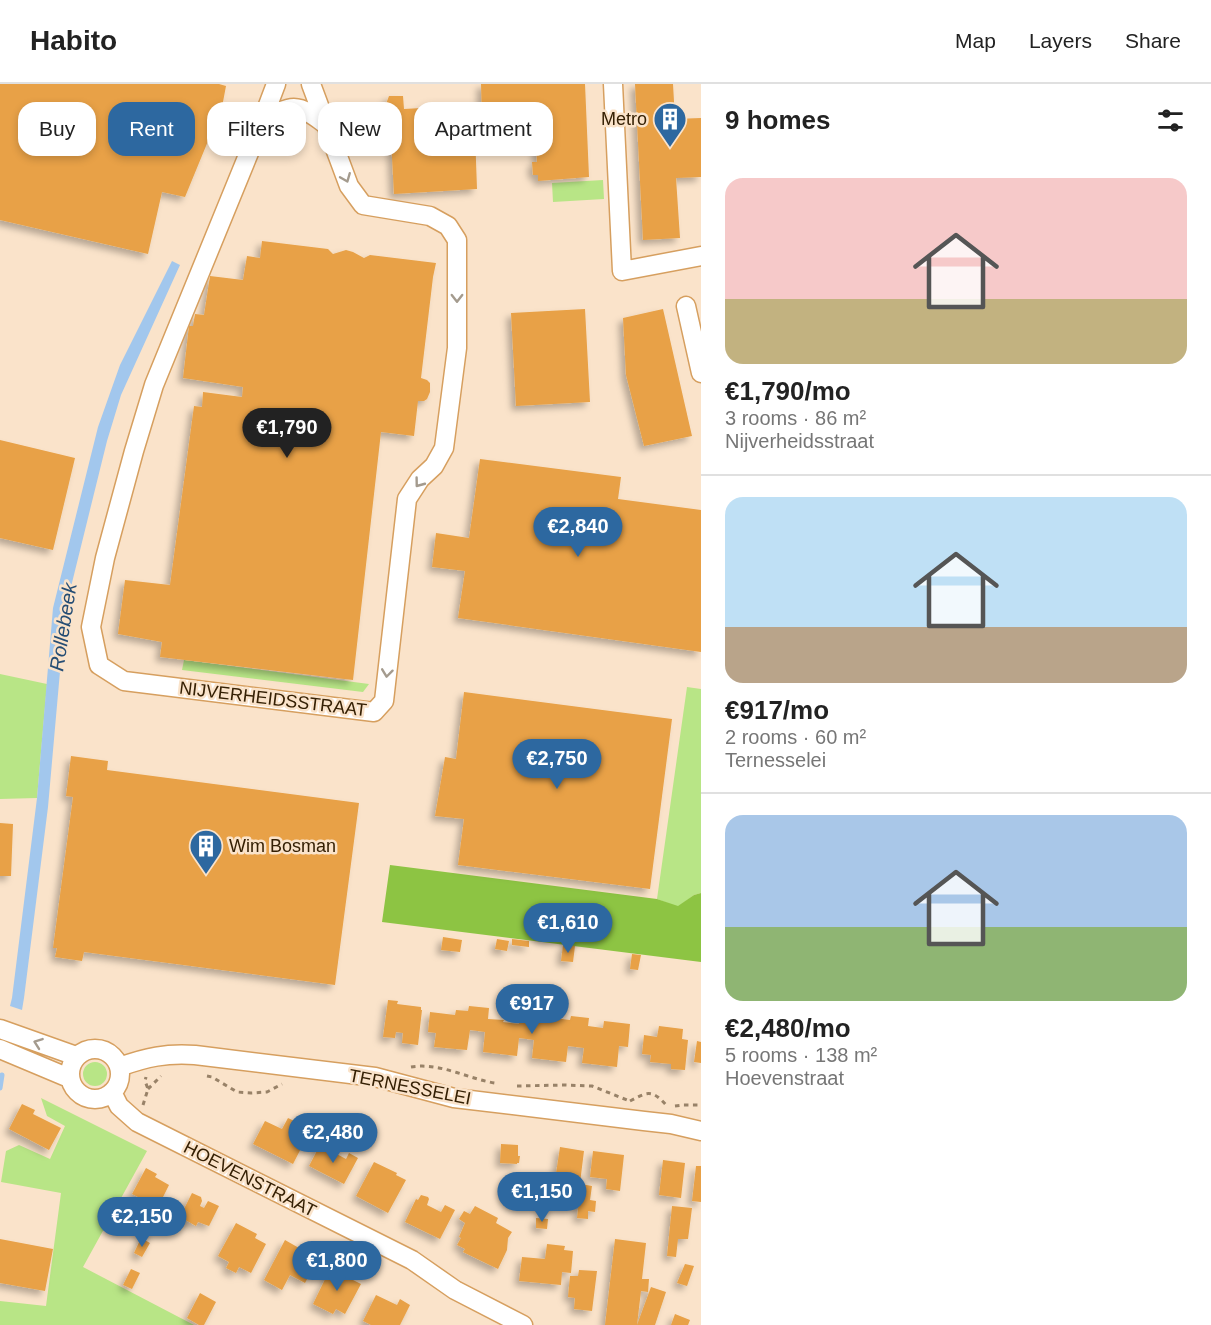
<!DOCTYPE html>
<html lang="en">
<head>
<meta charset="utf-8">
<style>
	body { margin:0; font-family:Arial,sans-serif; background:#f2f2f2; color:#222; height:100vh; display:flex; flex-direction:column; font-size:22px; white-space:nowrap }
	* { box-sizing:border-box; margin:0 }
	p { font-size:20px; color:#767676 }
	.icon { flex:none; width:33px; height:33px; fill:none; stroke:currentColor; stroke-width:2; stroke-linecap:round; stroke-linejoin:round }
	.map { position:relative; flex:1; overflow:hidden }
	.drawer { display:flex; flex-direction:column; background:#fff; width:510px }
	.drawer>* { flex:none }
	.guide { position:absolute; left:18px; top:18px; width:570px; height:54px; display:flex; gap:12px }
	.price { position:absolute; translate:-50% -51px; padding:0 14px; border-radius:21px; background:#2d68a0; color:#fff; font-size:20px; line-height:39px; filter:drop-shadow(0 2px 3px #0008) }
	.price::after { content:''; position:absolute; left:50%; top:36px; width:18px; height:14px; margin-left:-9px; background:inherit; clip-path:polygon(0 0,100% 0,50% 100%) }
	.price.on { background:#222; color:#fff }
	ul { padding:0; list-style:none }
	li { display:grid; align-content:center; gap:12px; height:318px; padding:0 24px }
	li+li { border-top:2px solid #e0e0e0 }
	li span { display:grid; place-items:center; height:186px; border-radius:18px; color:#555 }
	li>.icon { margin-inline-start:auto }
	span .icon { width:108px; height:108px; fill:#fffc; stroke-width:1 }
	li b { font-size:26px }
	h2 { display:flex; justify-content:space-between; align-items:center; height:72px; padding:0 24px; font-size:26px }
	.chip { padding:0 21px; border-radius:18px; background:#fff; box-shadow:0 3px 9px #0003; font-size:21px; line-height:54px }
	.chip.on { background:#2d68a0; color:#fff }
	header { display:flex; align-items:center; gap:36px; box-sizing:border-box; height:84px; padding:0 30px; background:#fff; border-bottom:2px solid #e0e0e0 }
	header strong { font-size:28px }
	nav { display:flex; gap:33px; margin-inline-start:auto; font-size:21px }
	main { display:flex; flex:1; min-height:0 }
	.map>svg:first-child { display:block }
	.green { fill:#b8e586 }
	.forest { fill:#8dc443 }
	.water { fill:#a2c7ed }
	.lines { fill:none; stroke-linecap:round; stroke-linejoin:round }
	.stream { stroke:#a2c7ed; stroke-width:5 }
	.building { fill:#e8a146; filter:url(#shadow) }
	.minor-casing { stroke:#d69f5f; stroke-width:21 }
	.path { stroke:#988268; stroke-width:3; stroke-dasharray:4.5 4.5; stroke-linecap:butt }
	.minor { stroke:#fff; stroke-width:18 }
	.oneway { stroke:#a49b8e }
	.labels { text-anchor:middle; stroke-width:5; stroke-linejoin:round; paint-order:stroke }
	.poi-label { font-size:18px; fill:#352004; stroke:#fae3ca; text-anchor:end }
	.street-label { font-size:18px; fill:#352004; stroke:#fae3ca }
	.water-label { font-size:20px; font-style:italic; fill:#254d74; stroke:#fae3ca }
</style>
</head>
<body>
<header>
<strong>Habito</strong>
<nav><a>Map</a><a>Layers</a><a>Share</a></nav>
</header>
<main>
<div class="map">
<svg width="701" height="1241" viewBox="0 0 701 1241">
	<defs>
		<filter id="shadow"><feDropShadow dx="-4.5" dy="4.5" stdDeviation="3" flood-color="#0004"/></filter>
	</defs>
	<rect width="100%" height="100%" fill="#fae3ca"/>
	<path class="green" d="M603 96 604 115 553 118 552 99Z
		M184 576 369 600 363 608 182 586Z
		M0 590 47 600 37 714 0 715Z
		M687 603 701 605V809L694 811 678 823 657 815Z
		M83 990a12 12 0 1 1 24 0a12 12 0 1 1-24 0Z
		M41 1014 147 1067 83 1183 194 1241H0V1217L46 1222 61 1109 1 1098 6 1067 19 1061 50 1075 65 1042 47 1032Z"/>
	<path class="forest" d="M390 781 657 815 678 822 694 811 701 809V878L382 838Z"/>
	<path class="water" d="M172 177 180 181 121 311 107 357 68 515 62 565 48 723 24 914 22 926 10 922 12 914 37 714 53 524 98 343 120 281Z"/>
	<g class="lines">
		<path class="stream" d="M0 1004 2 991"/>
	</g>
	<path class="building" d="M0 0H219L226 2 222 23 185 113 162 108 148 170 0 136Z
		M481 0H585L589 93 538 97V91H533L532 78H537L534 23 482 34Z
		M635 0H673L675 35 701 34V93L676 94 680 154 643 156Z
		M389 12H403L404 25 474 21 477 105 394 110 390 36 388 33 386 20Z
		M262 157 328 165 333 170 346 166 353 168 364 174 370 171 436 179 433 193 421 294 427 296 430 299V308L427 315 424 317H418L414 352 381 348 353 596 160 573 162 558 118 550 125 496 170 501 194 322 202 323 203 308 242 313 243 303 183 294 189 242H193L195 230 204 231 210 192 243 196 247 172 260 174Z
		M585 225 590 318 516 322 511 229Z
		M663 225 692 352 644 362 626 291 623 234Z
		M0 356 75 374 53 466 0 454Z
		M480 375 621 393 618 415 701 426V568L458 534 465 487 432 483 436 449 469 454Z
		M464 608 672 635 650 805 458 781 464 735 435 732 445 673 456 675Z
		M71 672 108 677 107 686 359 719 335 901 84 868 82 877 55 873 57 864H53L73 713 66 712Z
		M0 739 13 740 11 792H0Z
		M443 853 462 856 460 868 441 866Z
		M497 855 509 857 507 867 495 865Z
		M512 855 529 857V863L512 861Z
		M563 861 575 862 573 878 561 877Z
		M632 870 641 871 638 886 630 885Z
		M388 916 398 917 397 920 421 923V926H422L418 961 402 959 403 949 396 948 395 954 383 953Z
		M469 922 489 924 488 935 504 936 503 938 519 940 520 929 554 933V934L570 936 571 932 589 934 588 942 603 944 604 937 630 940 628 963 619 962 617 983 582 979 584 964 568 962 566 978 532 974 534 956 527 955 519 954 517 972 483 968 485 948 478 947 470 946 467 966 434 963 436 949 428 948 430 928 455 931 456 926 468 927Z
		M659 942 683 945 682 955 688 956 685 986 671 985V980L650 978 651 971 642 970 644 951 657 953Z
		M697 957 701 958V979L694 978Z
		M22 1020 35 1026 33 1030 61 1044 49 1066 9 1045Z
		M288 1034 311 1045 293 1080 253 1060 265 1037 282 1045Z
		M501 1060 518 1061V1072H520L519 1079H517V1080L500 1079Z
		M320 1061 346 1075 349 1069 358 1074 344 1100 309 1082Z
		M560 1063 584 1067 580 1099 555 1096Z
		M593 1067 624 1071 620 1107 606 1105 607 1095 590 1093Z
		M663 1076 685 1079 681 1114 659 1111Z
		M374 1078 397 1089 396 1091 406 1096 388 1129 356 1112Z
		M696 1082H701V1118L692 1117Z
		M146 1084 157 1090 155 1093 169 1101 162 1115 167 1118 158 1138 132 1124 138 1113 132 1110Z
		M581 1100 592 1102 590 1116 596 1117 595 1128 588 1127V1135L577 1134Z
		M192 1109 201 1113 202 1117 200 1122 204 1124 208 1117 219 1122 209 1142 198 1138 196 1142 180 1133Z
		M421 1111 428 1113 429 1115 427 1121 441 1128 445 1121 455 1126 440 1155 405 1138 416 1115 418 1116Z
		M475 1122 498 1134 496 1139 512 1148 508 1154 507 1166 498 1185 469 1171 463 1168 465 1165 457 1161 461 1154 459 1153 465 1139 459 1135 464 1127 470 1130Z
		M672 1122 692 1124 688 1155H678L676 1173 667 1172Z
		M536 1134 548 1135 547 1145 536 1144Z
		M236 1139 257 1150 255 1154 266 1160 251 1189 239 1183 236 1189 226 1184 229 1178 218 1172Z
		M141 1154 150 1159 142 1173 134 1169Z
		M0 1155 53 1165 45 1207 0 1199Z
		M615 1155 646 1159 642 1195H649L648 1208 641 1207 637 1241H605Z
		M285 1156 299 1164 297 1169 316 1178 305 1199 290 1191 282 1206 264 1196Z
		M547 1160 565 1162 564 1166 573 1167 571 1189 562 1188 561 1201 519 1197 522 1173 545 1175Z
		M685 1180 694 1182 687 1202 677 1199Z
		M332 1181 343 1186 340 1192 348 1196 349 1194 361 1200 345 1230 336 1225 333 1230 313 1220Z
		M131 1185 140 1189 132 1205 123 1201Z
		M579 1186 597 1187 592 1227 574 1225 575 1214 568 1213 570 1192H578Z
		M651 1203 666 1208 655 1241H637Z
		M200 1209 216 1218 204 1241H199L187 1234Z
		M376 1211 397 1221 400 1215 410 1221 400 1241H371L363 1237Z
		M675 1230 690 1236 688 1241H671Z"/>
	<g class="lines">
		<defs>
			<path id="minor" d="M276 0 262 37 154 301 134 367 105 474 91 543 99 581 124 597 374 628 384 617 407 415 420 395 434 382 444 364 457 264V156L448 142 430 132 363 121 349 102 311 0
				M613 0 622 187 701 172
				M262 37C271 32 285 24 294 24 305 24 317 34 325 40
				M686 222 701 289
				M0 945 76 972
				M70 990a25 25 0 1 1 50 0a25 25 0 1 1-50 0Z
				M0 965 69 994
				M119 983C147 973 166 969 195 971L375 993 454 1014 644 1037 671 1040 701 1047
				M112 1008 119 1022 137 1038 412 1176 455 1206 523 1241"/>
		</defs>
		<use href="#minor" class="minor-casing"/>
		<path class="path" d="M411 983C440 978 468 995 495 999
			M207 992 212 993 237 1008 251 1009 267 1008 282 1000
			M517 1002 565 1001 592 1002 627 1016
			M148 1005 161 992
			M630 1017C647 1008 652 1005 666 1021
			M143 1021 148 1005 145 997 146 993
			M675 1022 683 1021H701"/>
		<use href="#minor" class="minor"/>
	</g>
	<defs><path id="oneway-chevron" d="M-2-3.5L2.5 0L-2 3.5" fill="none" stroke-width="1.6" stroke-linecap="round" stroke-linejoin="round" transform="scale(1.5)"/></defs>
	<g class="oneway">
		<use href="#oneway-chevron" transform="translate(346 94) rotate(68)"/>
		<use href="#oneway-chevron" transform="translate(457 214) rotate(90)"/>
		<use href="#oneway-chevron" transform="translate(419 399) rotate(127)"/>
		<use href="#oneway-chevron" transform="translate(387 589) rotate(97)"/>
		<use href="#oneway-chevron" transform="translate(38 959) rotate(-160)"/>
	</g>
	<defs>
		<symbol id="building-pin" viewBox="-11 -11 22 30"><path d="M0 17L-7.5 6A9.5 9.5 0 1 1 7.5 6Z" fill="#2d68a0" stroke="#fae3ca"/><path d="M-4-6H4V6H1V3H-1V6H-4ZM-2.5-4.3h1.7v1.8h-1.7ZM.8-4.3h1.7v1.8H.8ZM-2.5-1h1.7V.8h-1.7ZM.8-1h1.7V.8H.8Z" fill="#fff"/></symbol>
	</defs>
	<g fill-rule="evenodd">
		<use href="#building-pin" x="651" y="16" width="38" height="52"/>
		<use href="#building-pin" x="187" y="743" width="38" height="52"/>
	</g>
	<g class="labels">
		<g class="poi-label">
			<text x="647" y="41">Metro</text>
			<text x="229" y="768" text-anchor="start">Wim Bosman</text>
		</g>
		<g class="street-label">
			<text transform="translate(273 615) rotate(7)" y="6">NIJVERHEIDSSTRAAT</text>
			<text transform="translate(410 1003) rotate(11)" y="6">TERNESSELEI</text>
			<text transform="translate(250 1095) rotate(27)" y="6">HOEVENSTRAAT</text>
		</g>
		<g class="water-label">
			<text transform="translate(63 543) rotate(-81)" y="7">Rollebeek</text>
		</g>
	</g>
</svg>
<b class="price on" style="left:287px;top:375px">€1,790</b>
<b class="price" style="left:578px;top:474px">€2,840</b>
<b class="price" style="left:557px;top:706px">€2,750</b>
<b class="price" style="left:568px;top:870px">€1,610</b>
<b class="price" style="left:532px;top:951px">€917</b>
<b class="price" style="left:333px;top:1080px">€2,480</b>
<b class="price" style="left:542px;top:1139px">€1,150</b>
<b class="price" style="left:142px;top:1164px">€2,150</b>
<b class="price" style="left:337px;top:1208px">€1,800</b>
<div class="guide">
<a class="chip">Buy</a>
<a class="chip on">Rent</a>
<a class="chip">Filters</a>
<a class="chip">New</a>
<a class="chip">Apartment</a>
</div>
</div>
<section class="drawer">
<h2>9 homes<svg class="icon" aria-label="filters" viewBox="0 0 24 24"><path d="M4 7h16M4 17h16"/><circle cx="9" cy="7" r="2"/><circle cx="15" cy="17" r="2"/></svg></h2>
<ul>
<li><span style="background:linear-gradient(#f6c9c9 65%,#c2b280 0)"><svg class="icon" aria-label="home" viewBox="0 0 24 24"><path d="M3 11l9-7 9 7M6 9v11h12V9"/></svg></span><div><b>€1,790/mo</b><p>3 rooms · 86 m²</p><p>Nijverheidsstraat</p></div></li>
<li><span style="background:linear-gradient(#bfe0f5 70%,#b9a48a 0)"><svg class="icon" aria-label="home" viewBox="0 0 24 24"><path d="M3 11l9-7 9 7M6 9v11h12V9"/></svg></span><div><b>€917/mo</b><p>2 rooms · 60 m²</p><p>Ternesselei</p></div></li>
<li><span style="background:linear-gradient(#a9c7e8 60%,#8fb573 0)"><svg class="icon" aria-label="home" viewBox="0 0 24 24"><path d="M3 11l9-7 9 7M6 9v11h12V9"/></svg></span><div><b>€2,480/mo</b><p>5 rooms · 138 m²</p><p>Hoevenstraat</p></div></li>
</ul>
</section>
</main>
</body>
</html>
